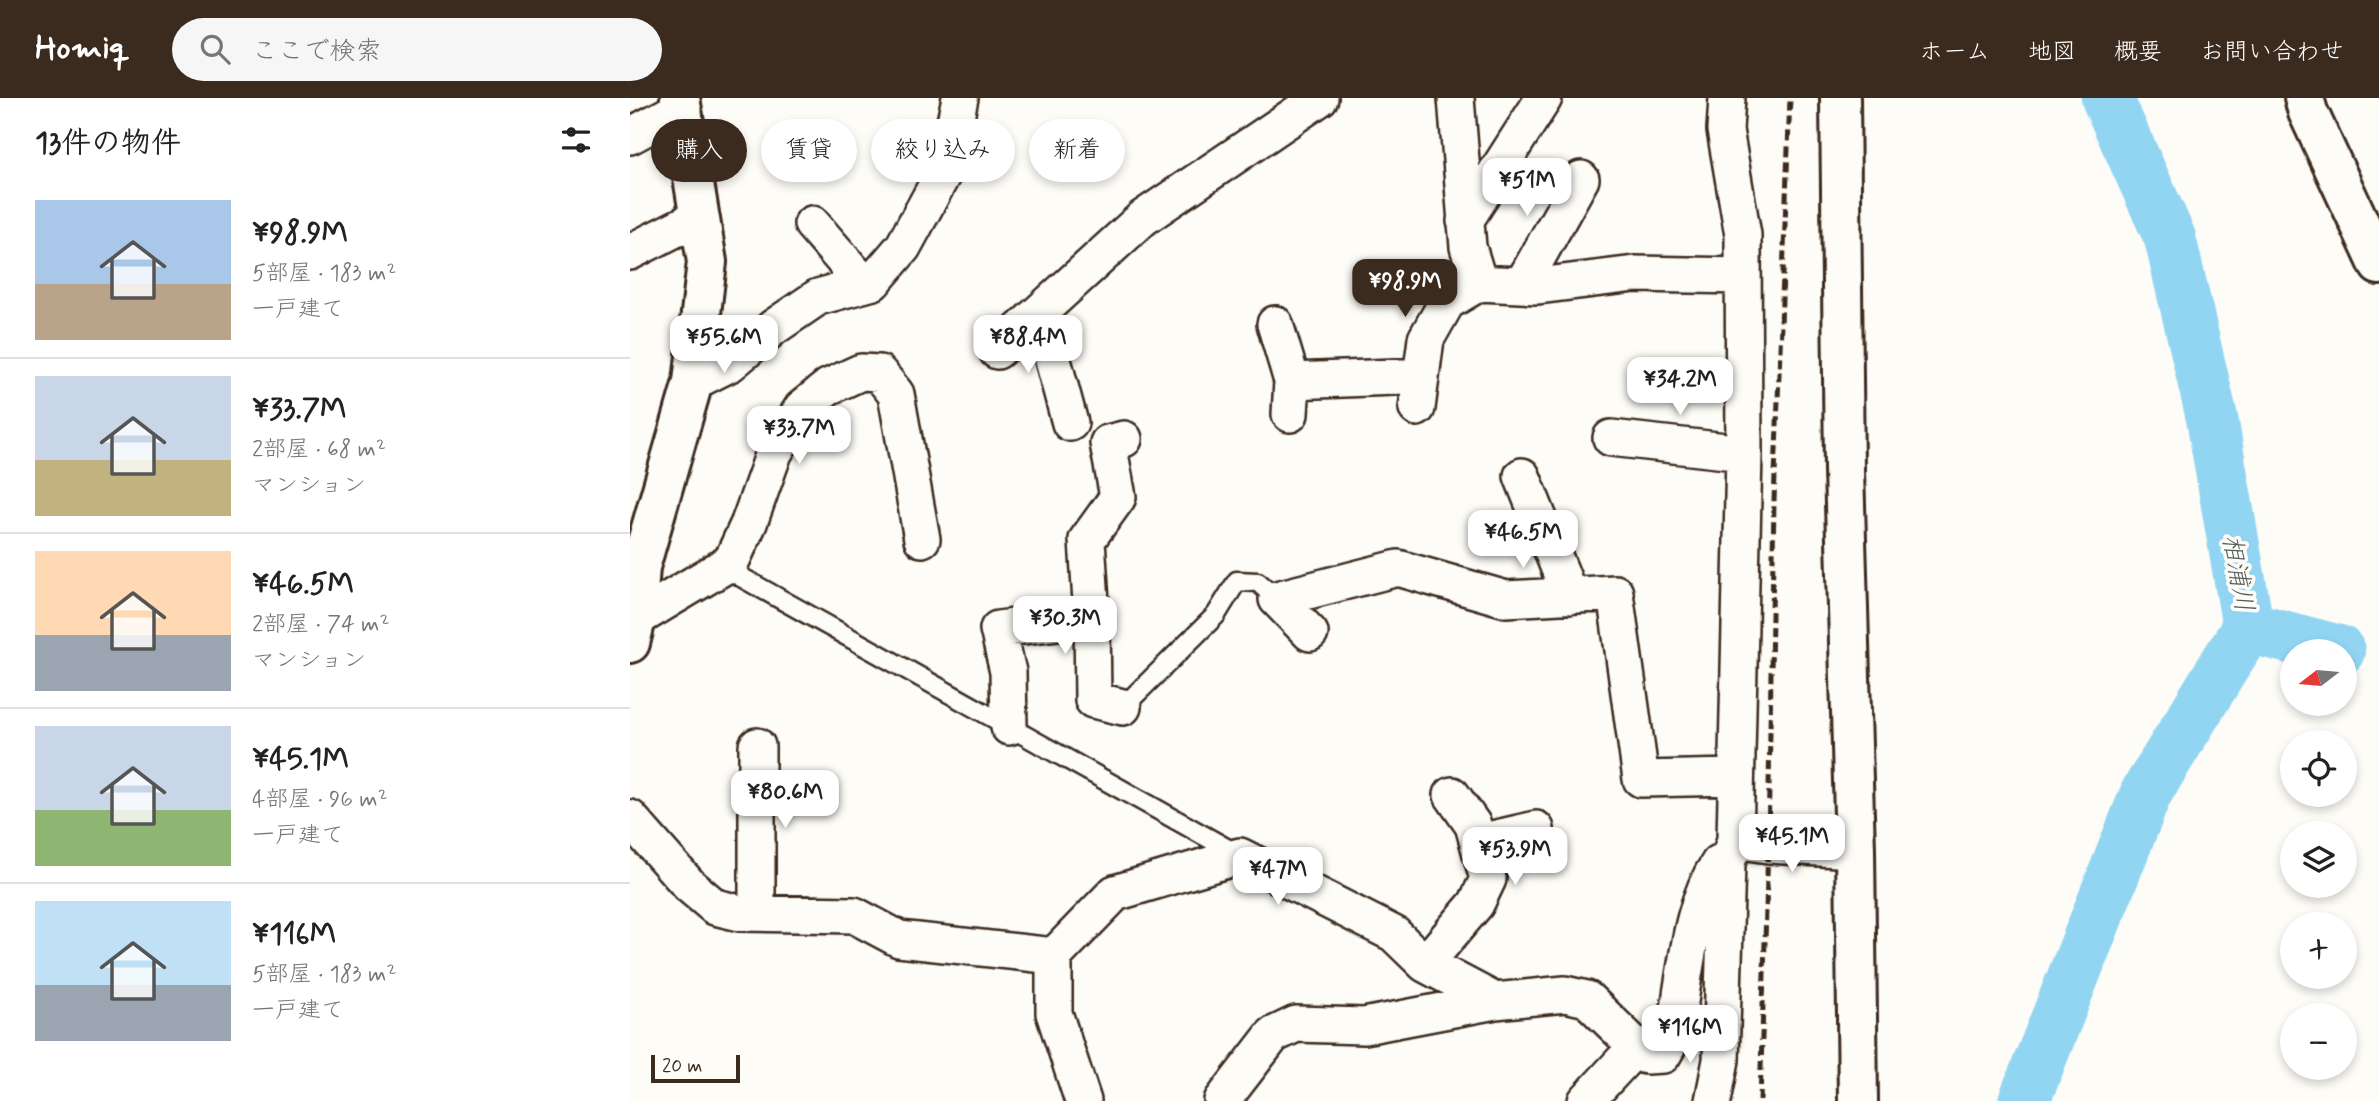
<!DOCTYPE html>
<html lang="ja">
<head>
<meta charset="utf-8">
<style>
	body { margin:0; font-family:Mynerve,"Klee One",sans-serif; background:#f6f6f6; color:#222; height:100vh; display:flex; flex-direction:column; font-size:26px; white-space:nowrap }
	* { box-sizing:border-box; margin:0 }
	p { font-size:23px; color:#767676 }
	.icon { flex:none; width:38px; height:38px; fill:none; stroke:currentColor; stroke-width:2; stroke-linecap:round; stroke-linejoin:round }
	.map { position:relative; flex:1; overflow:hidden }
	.drawer { display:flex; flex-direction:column; background:#fff; width:630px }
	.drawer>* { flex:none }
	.hud { position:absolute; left:21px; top:21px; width:665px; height:63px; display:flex; gap:14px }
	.needle { width:46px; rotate:254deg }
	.fabs { position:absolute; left:1650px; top:541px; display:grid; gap:14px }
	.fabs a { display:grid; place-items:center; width:77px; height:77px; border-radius:50%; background:#fff; box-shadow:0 4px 10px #0003; font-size:35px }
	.scale { position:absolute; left:21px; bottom:18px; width:89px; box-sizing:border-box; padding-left:7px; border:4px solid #3b2a1e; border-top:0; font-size:19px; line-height:24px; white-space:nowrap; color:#3b2a1e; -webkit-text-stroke:5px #fdfcf7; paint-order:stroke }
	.price { position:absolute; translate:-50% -60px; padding:0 16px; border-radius:14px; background:#fff; color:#222; font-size:23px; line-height:46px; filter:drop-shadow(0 2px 4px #0008) }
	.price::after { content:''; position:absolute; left:50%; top:42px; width:21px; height:16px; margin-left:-10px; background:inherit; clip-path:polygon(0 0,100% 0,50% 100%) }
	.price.active { background:#3b2a1e; color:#fff }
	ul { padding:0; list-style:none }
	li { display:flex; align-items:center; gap:21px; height:175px; padding:0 35px }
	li+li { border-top:2px solid #e0e0e0 }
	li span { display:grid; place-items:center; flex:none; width:196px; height:140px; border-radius:0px; color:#555 }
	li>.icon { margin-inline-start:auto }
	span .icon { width:84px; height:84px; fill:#fffc; stroke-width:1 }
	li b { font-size:30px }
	h2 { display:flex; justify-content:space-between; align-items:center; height:84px; padding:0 35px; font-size:30px }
	.chip { padding:0 24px; border-radius:32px; background:#fff; box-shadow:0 4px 10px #0003; font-size:24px; line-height:63px }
	.chip.active { background:#3b2a1e; color:#fff }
	header { display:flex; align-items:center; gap:42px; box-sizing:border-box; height:98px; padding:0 35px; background:#3b2a1e; color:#fff }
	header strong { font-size:33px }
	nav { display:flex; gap:38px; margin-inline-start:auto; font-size:24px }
	.search { width:490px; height:63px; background:#f6f6f6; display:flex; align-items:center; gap:18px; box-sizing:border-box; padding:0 24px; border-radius:38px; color:#767676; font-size:26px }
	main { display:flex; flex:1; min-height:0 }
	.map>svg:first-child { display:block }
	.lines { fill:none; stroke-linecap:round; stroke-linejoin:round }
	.river { stroke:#91d5f2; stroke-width:52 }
	.lane-casing { stroke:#3b2a1e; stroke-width:23 }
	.street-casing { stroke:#3b2a1e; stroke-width:40 }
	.secondary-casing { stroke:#3b2a1e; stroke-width:44 }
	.highway-casing { stroke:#3b2a1e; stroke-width:44 }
	.lane { stroke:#fdfcf7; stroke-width:18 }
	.street { stroke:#fdfcf7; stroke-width:35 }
	.secondary { stroke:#fdfcf7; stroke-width:38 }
	.highway { stroke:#fdfcf7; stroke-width:38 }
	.rail { stroke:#3b2a1e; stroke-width:5; stroke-dasharray:10 5; stroke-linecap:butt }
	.labels { text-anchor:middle; stroke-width:7; stroke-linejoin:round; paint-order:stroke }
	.water-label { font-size:26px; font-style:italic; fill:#555d5e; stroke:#fdfcf7 }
</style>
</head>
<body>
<header>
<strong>Homiq</strong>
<div class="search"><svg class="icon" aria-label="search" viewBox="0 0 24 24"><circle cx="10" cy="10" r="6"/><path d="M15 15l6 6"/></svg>ここで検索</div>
<nav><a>ホーム</a><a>地図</a><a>概要</a><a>お問い合わせ</a></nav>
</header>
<main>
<section class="drawer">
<h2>13件の物件<svg class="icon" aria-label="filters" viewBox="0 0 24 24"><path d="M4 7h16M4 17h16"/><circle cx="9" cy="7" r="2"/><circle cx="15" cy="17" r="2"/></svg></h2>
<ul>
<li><span style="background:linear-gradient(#a9c7e8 60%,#b9a48a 0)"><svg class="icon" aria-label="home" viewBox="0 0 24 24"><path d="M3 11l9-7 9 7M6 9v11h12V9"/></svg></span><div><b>¥98.9M</b><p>5部屋 · 183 m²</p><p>一戸建て</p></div></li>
<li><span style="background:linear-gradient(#c9d6e8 60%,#c2b280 0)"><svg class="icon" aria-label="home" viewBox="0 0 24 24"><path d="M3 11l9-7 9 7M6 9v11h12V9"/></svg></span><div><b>¥33.7M</b><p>2部屋 · 68 m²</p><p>マンション</p></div></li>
<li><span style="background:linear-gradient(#ffd9b3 60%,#9aa5b1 0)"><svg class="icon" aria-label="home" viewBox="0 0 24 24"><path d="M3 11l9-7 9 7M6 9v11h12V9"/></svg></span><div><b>¥46.5M</b><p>2部屋 · 74 m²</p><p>マンション</p></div></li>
<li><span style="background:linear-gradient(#c9d6e8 60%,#8fb573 0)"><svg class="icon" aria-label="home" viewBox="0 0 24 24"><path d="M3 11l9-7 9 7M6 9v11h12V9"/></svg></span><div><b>¥45.1M</b><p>4部屋 · 96 m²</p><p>一戸建て</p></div></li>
<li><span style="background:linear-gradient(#bfe0f5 60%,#9aa5b1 0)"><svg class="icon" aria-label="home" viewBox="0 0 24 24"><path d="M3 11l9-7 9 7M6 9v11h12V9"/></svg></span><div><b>¥116M</b><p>5部屋 · 183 m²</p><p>一戸建て</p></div></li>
</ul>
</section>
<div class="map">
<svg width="1749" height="1003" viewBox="0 0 1749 1003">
	<rect width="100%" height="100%" fill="#fdfcf7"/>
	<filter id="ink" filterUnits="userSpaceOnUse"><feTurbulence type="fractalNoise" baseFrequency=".0143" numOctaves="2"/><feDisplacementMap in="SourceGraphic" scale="14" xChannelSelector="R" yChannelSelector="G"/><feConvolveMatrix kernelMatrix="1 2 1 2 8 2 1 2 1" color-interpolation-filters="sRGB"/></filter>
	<g filter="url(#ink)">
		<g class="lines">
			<path class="river" d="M1618 529 1709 553
				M1394 1003 1516 695 1618 529 1582 320 1540 140 1477 0"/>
			<defs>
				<path id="lane" d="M93 469 607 756
					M493 609 586 517 607 483 628 484 647 501"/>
				<path id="street" d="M826 0 838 149 849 185 908 188 1005 176 1113 178
					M0 38 52 10
					M835 123 914 0
					M182 126 234 186
					M0 154 69 119
					M892 187 951 81
					M410 214 440 325
					M645 226 662 283
					M367 253 513 120 690 0
					M63 284 101 265 144 229 188 199 243 184 273 149 315 72 330 0
					M787 310 796 241 817 204 849 185
					M660 316 662 283 791 278
					M981 340 1114 355
					M892 378 940 498
					M462 520 457 442 488 399 478 345 494 341
					M6 521 101 464 119 425 144 355 172 310 198 289 231 274 249 275 266 296 292 441
					M680 535 647 501 768 470 876 501 985 495 1011 681 1106 679
					M379 629 378 574 368 531 462 520 463 602 493 609
					M0 720 59 787 85 809 110 815 224 817 269 841 424 858
					M1105 742 1138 747 1225 752
					M849 744 906 731
					M127 815V648
					M795 866 846 806 858 781 843 727 822 697
					M453 1003 424 915V858L485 795 610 758 764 836 795 866 865 903
					M592 1003 643 937 666 926 734 928 865 903 935 896 957 901 1016 958 1033 957C1048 933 1048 916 1052 890 1059 848 1065 800 1089 765
					M956 1003 1006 949
					M1083 1003 1091 962 1097 765 1105 742 1114 355 1113 137 1095 32 1097 0"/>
				<path id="secondary" d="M1210 0 1214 372 1225 752 1228 1003
					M0 545 6 521 10 469 63 284 77 164 50 0"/>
				<path id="highway" d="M1674 0 1678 14 1749 167"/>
			</defs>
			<use href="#lane" class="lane-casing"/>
			<use href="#street" class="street-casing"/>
			<use href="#secondary" class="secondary-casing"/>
			<use href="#highway" class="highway-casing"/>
			<use href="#lane" class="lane"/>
			<use href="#street" class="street"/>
			<use href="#secondary" class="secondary"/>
			<use href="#highway" class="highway"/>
			<path class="rail" d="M1130 1003 1138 747 1144 403 1160 0"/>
		</g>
	</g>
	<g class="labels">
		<g class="water-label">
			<text transform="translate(1609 475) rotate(80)" y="9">相浦川</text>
		</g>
	</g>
</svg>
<div class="fabs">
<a><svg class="needle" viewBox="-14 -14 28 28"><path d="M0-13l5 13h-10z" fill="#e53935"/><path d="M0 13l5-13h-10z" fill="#767676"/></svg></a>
<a><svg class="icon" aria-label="locate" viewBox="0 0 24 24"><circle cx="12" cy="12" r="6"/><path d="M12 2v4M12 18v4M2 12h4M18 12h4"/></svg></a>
<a><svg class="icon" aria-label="layers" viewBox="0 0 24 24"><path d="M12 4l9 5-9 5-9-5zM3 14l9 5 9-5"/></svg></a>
<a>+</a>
<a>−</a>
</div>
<div class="scale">20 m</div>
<b class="price" style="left:897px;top:120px">¥51M</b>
<b class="price active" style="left:775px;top:221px">¥98.9M</b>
<b class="price" style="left:94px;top:277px">¥55.6M</b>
<b class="price" style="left:398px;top:277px">¥88.4M</b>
<b class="price" style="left:1050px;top:319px">¥34.2M</b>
<b class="price" style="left:169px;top:368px">¥33.7M</b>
<b class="price" style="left:893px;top:472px">¥46.5M</b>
<b class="price" style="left:435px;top:558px">¥30.3M</b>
<b class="price" style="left:155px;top:732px">¥80.6M</b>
<b class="price" style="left:1162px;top:776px">¥45.1M</b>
<b class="price" style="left:885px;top:789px">¥53.9M</b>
<b class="price" style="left:648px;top:809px">¥47M</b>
<b class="price" style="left:1060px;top:967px">¥116M</b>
<div class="hud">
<a class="chip active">購入</a>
<a class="chip">賃貸</a>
<a class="chip">絞り込み</a>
<a class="chip">新着</a>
</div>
</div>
</main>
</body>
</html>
